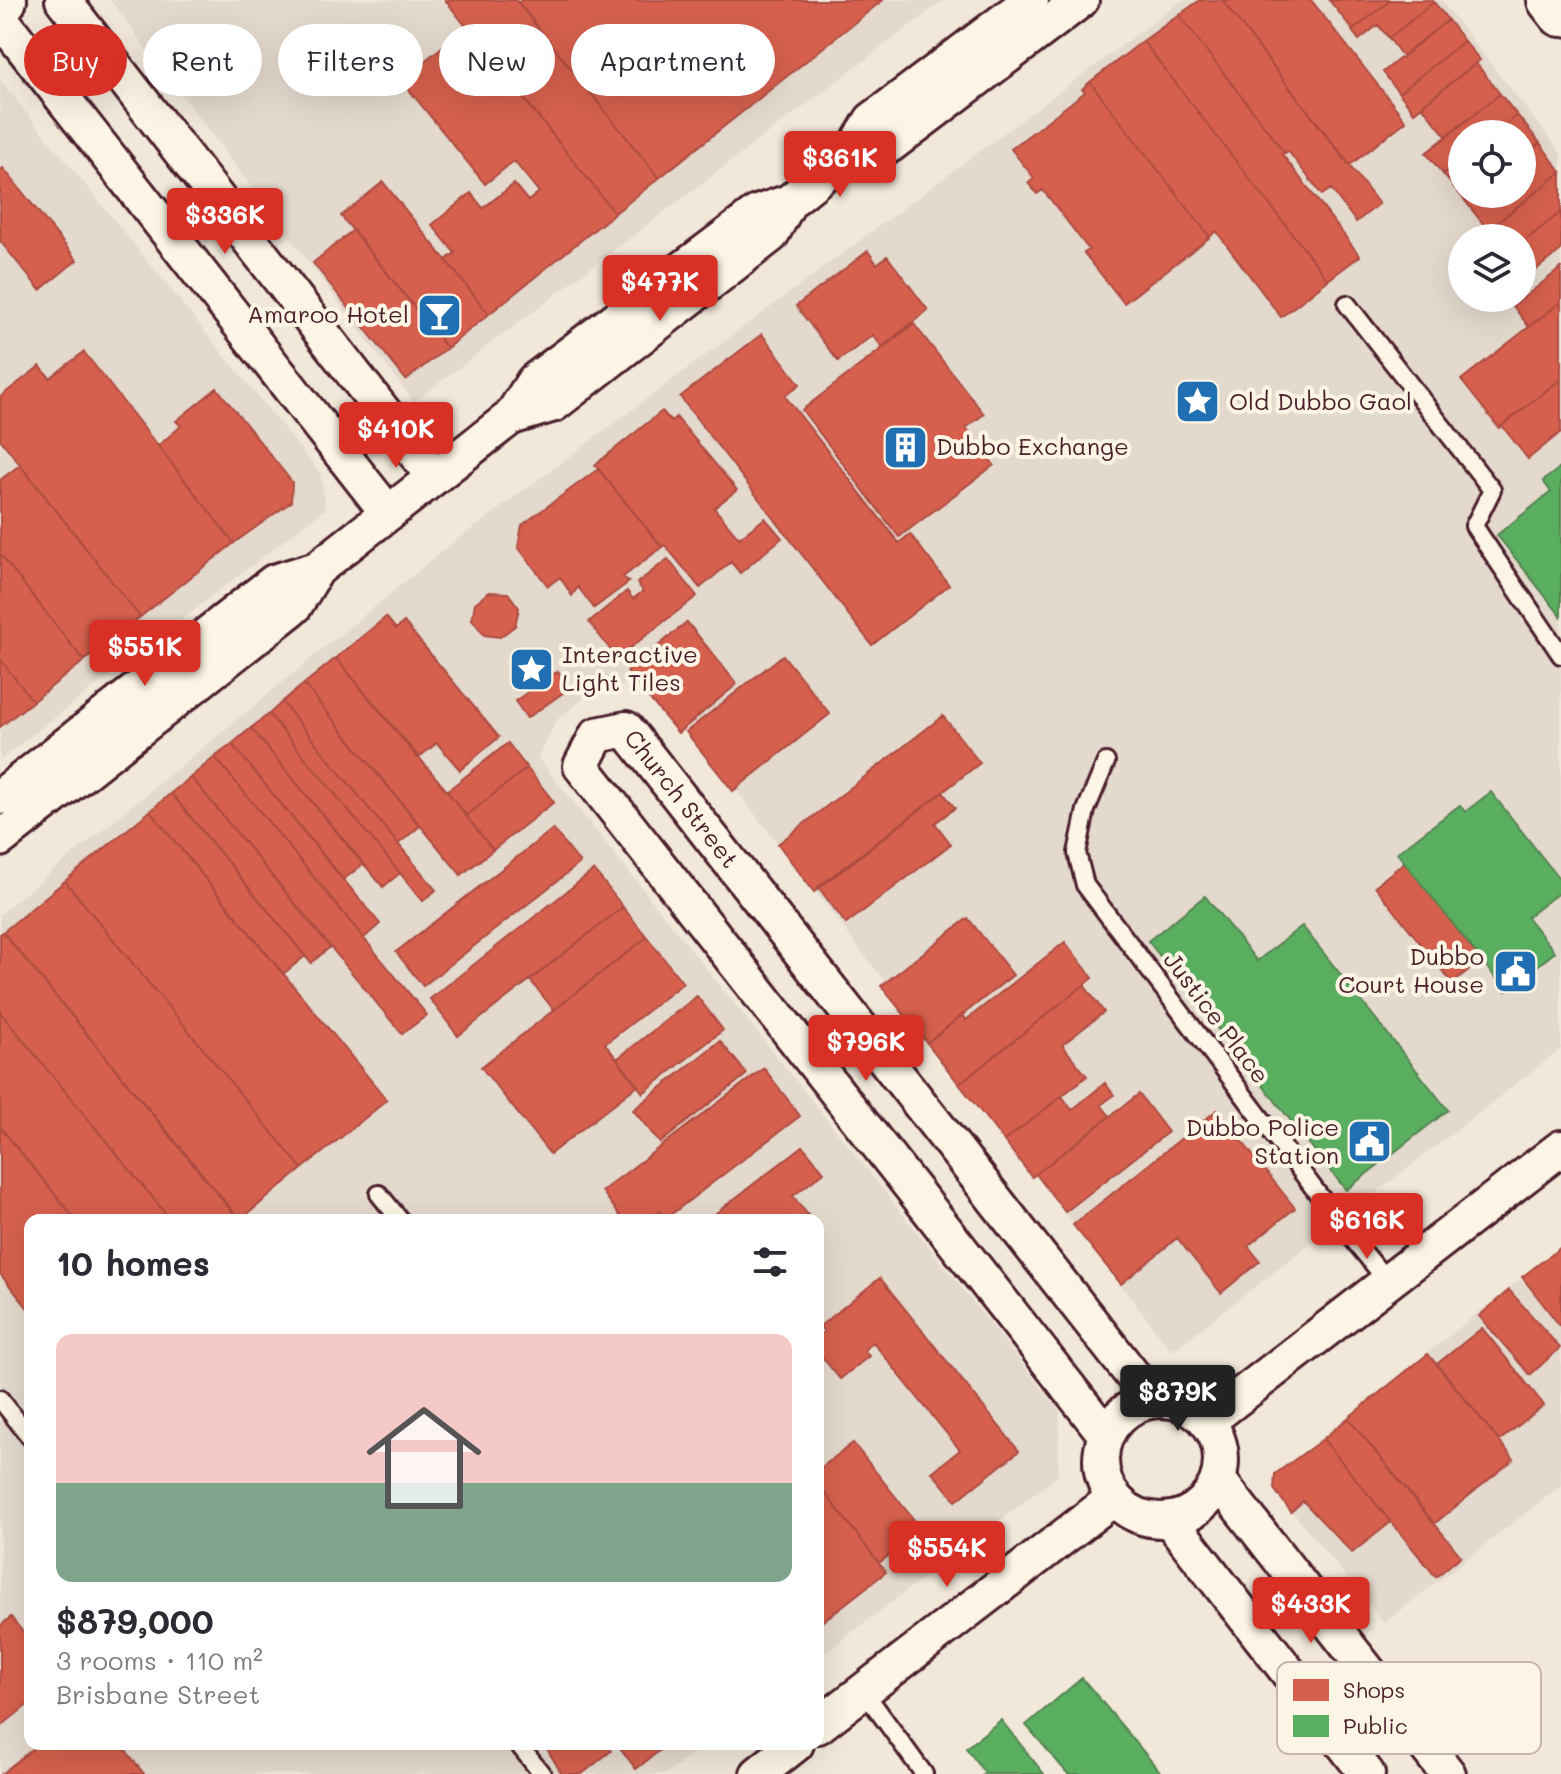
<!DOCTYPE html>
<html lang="en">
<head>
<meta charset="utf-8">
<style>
	body { margin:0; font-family:Mali,sans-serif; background:#f2f2f3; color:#2b2b33; height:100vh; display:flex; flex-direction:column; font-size:30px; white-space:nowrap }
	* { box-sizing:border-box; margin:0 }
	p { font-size:26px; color:#7c7c81 }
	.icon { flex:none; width:44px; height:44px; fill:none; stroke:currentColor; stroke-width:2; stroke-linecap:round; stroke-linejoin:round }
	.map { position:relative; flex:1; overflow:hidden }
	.sheet { position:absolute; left:24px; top:1214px; width:800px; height:536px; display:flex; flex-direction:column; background:#fff; border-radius:16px; box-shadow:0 8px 32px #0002 }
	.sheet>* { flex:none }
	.top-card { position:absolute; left:24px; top:24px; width:800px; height:72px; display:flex; gap:16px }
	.controls { position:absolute; left:1448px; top:120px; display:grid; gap:16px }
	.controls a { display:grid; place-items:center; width:88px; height:88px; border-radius:50%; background:#fff; box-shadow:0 8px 32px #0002; font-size:40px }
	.price { position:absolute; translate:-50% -68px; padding:0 18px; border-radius:8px; background:#d93025; color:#fff; font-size:26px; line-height:52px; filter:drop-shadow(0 2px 4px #0008) }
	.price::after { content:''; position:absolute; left:50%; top:48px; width:24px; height:18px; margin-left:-12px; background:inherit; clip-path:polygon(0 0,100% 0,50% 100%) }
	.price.current { background:#222; color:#fff }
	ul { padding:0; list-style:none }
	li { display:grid; align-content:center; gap:16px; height:424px; padding:0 32px }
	li span { display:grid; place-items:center; height:248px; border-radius:16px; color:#555 }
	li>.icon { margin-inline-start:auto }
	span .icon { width:144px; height:144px; fill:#fffc; stroke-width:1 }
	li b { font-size:34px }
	h2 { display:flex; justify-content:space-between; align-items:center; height:96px; padding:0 32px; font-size:34px }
	.tag { padding:0 28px; border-radius:36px; background:#fff; box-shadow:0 8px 32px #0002; font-size:28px; line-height:72px }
	.tag.current { background:#d93025; color:#fff }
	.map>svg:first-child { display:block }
	.built { fill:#e4d9cd; fill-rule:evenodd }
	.shops { fill:#d6604d; stroke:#ac4c43; stroke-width:2 }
	.public { fill:#5aae61; stroke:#558351; stroke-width:2 }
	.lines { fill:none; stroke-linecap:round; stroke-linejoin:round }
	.lane-casing { stroke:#4a1f2b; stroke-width:22 }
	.street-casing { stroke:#4a1f2b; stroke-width:40 }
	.secondary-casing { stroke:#4a1f2b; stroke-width:50 }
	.lane { stroke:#fcf5e5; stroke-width:16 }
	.street { stroke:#fcf5e5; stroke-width:34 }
	.secondary { stroke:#fcf5e5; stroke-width:44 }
	.labels { text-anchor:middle; stroke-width:8; stroke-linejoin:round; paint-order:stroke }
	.poi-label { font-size:24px; fill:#4a1f2b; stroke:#fcf5e5; text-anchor:end }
	.street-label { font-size:24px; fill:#4a1f2b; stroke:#fcf5e5 }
	.key { fill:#fcf5e5; stroke:#c7b5ad; stroke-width:2 }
	.key-label { font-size:22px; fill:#4a1f2b }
</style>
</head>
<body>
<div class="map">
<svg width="1561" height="1774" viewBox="0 0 1561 1774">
	<rect width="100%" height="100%" fill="#f1e8da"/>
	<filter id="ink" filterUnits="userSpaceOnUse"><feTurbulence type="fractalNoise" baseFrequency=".0125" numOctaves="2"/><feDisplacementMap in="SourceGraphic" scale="16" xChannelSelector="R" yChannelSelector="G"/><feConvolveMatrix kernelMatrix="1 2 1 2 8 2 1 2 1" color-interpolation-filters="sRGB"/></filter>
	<g filter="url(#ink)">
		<path class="built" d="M110 0H944L414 402Z
			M1183 0H1441L1561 153V1049L1172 1351 649 678 589 694 557 720 538 758 1060 1411 1058 1476 818 1658V1220H30V1744H706L666 1774H0V914L441 552ZM1462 134H1522V194H1462ZM1462 238H1522V298H1462Z
			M0 80 321 474 325 509 0 760Z
			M1561 1247V1486L1384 1623 1274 1489 1275 1474Z"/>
		<path class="shops" d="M445 0H516L659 178 615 213Z
			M521 0H883L659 178 518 3Z
			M1200 0H1222L1379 204 1356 222 1331 189 1322 195 1288 151 1285 153 1179 15Z
			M1222 0H1311L1406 121 1350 165Z
			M1329 0H1391L1353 30Z
			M1391 0H1432L1434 2 1389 38 1378 25 1359 40 1352 31Z
			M1434 2 1448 20 1402 56 1389 38Z
			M1179 15 1285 153 1282 154 1360 256 1328 280 1143 41Z
			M1448 20 1464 41 1399 93 1383 72Z
			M467 27 615 213 489 314 446 260 455 253 432 225 471 193 483 208 514 184 528 201 539 192 514 161 485 184 401 80Z
			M1143 41 1328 280 1281 317 1216 231 1210 237 1090 82Z
			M1464 41 1480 60 1414 112 1399 93Z
			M1476 63 1500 94 1446 136 1422 106Z
			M1090 82 1210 237 1124 303 1084 253 1089 250 1043 190 1037 194 1028 183 1034 178 1011 149 1085 92 1082 89Z
			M1500 94 1517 115 1494 134H1462V159L1443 174 1426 153Z
			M1517 115 1540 143 1522 157V134H1494Z
			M1540 143 1561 172 1488 230 1466 202 1475 194H1522V157Z
			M1462 159V194H1475L1466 202 1443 174Z
			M3 168 77 260 40 290 0 241V170Z
			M1561 172V212L1522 243V238H1494L1488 230Z
			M383 182 489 314 447 348 341 216Z
			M1561 212V250L1522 281V243Z
			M353 230 447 348 406 380 313 263Z
			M868 251 877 264 887 256 928 310 882 347 873 335 838 361 796 306Z
			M1561 268V302L1529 327 1513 306Z
			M1561 302V379L1499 428 1461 380Z
			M914 324 984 414 966 428 994 465 899 537 802 410Z
			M762 334 800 384 785 396 899 543 910 534 949 585 872 645 680 397Z
			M84 352 234 543 140 617 0 439V397L40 366 50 378Z
			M1561 379V432L1528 459 1502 426Z
			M217 388 292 482 291 502 234 543 158 446 181 426 176 421Z
			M662 411 671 421 676 417 737 490 714 508 739 538 765 518 782 538 740 573 731 562 700 588 665 545 662 547 595 465Z
			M20 465 140 617 84 661 0 554V480Z
			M598 469 662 547 623 577 629 582 594 608 578 587 572 596 560 577 548 586 518 547 522 525Z
			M0 554 84 661 33 701 0 659Z
			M668 559 697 596 617 658 589 622 627 591 633 599 643 591 637 583Z
			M489 592 508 593 519 608 515 626 500 637 484 635 472 619 475 603Z
			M386 617 396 629 404 622 499 737 460 770 437 743 418 758 336 658Z
			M687 622 737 684 678 733 627 672Z
			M783 655 830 714 733 791 686 732Z
			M336 658 447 791 493 850 461 875 304 684Z
			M0 659 33 701 0 727Z
			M558 671 570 688 527 718 515 701Z
			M304 684 420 826 398 844 282 702Z
			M282 702 436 890 423 901 269 714Z
			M269 714 400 873 383 887 251 728Z
			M943 716 980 763 814 892 778 844Z
			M251 728 363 864 343 880 232 744Z
			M508 743 527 768 466 816 447 791Z
			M232 744 380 924 364 938 215 757Z
			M215 757 427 1015 402 1034 191 777Z
			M527 768 554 802 493 850 466 816Z
			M191 777 330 947 311 963 171 793Z
			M943 792 955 808 935 823 951 844 846 924 818 887Z
			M171 793 305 956 283 974 150 811Z
			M150 811 387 1100 302 1169 65 881Z
			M553 829 580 863 423 986 396 952Z
			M1405 862 1481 960 1452 983 1375 886Z
			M594 870 623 907 458 1036 430 999Z
			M65 881 302 1169 240 1220 3 932Z
			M623 907 647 937 554 1010 530 980Z
			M968 918 1013 975 927 1043 881 986Z
			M3 932 239 1220H171L0 1012V934Z
			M647 937 683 983 605 1044 638 1085 550 1154 481 1067Z
			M1065 942 1093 978 959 1084 927 1043 962 1015 966 1020Z
			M1084 985 1104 1012 1062 1045 1087 1076 1004 1141 959 1084Z
			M697 996 723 1030 643 1093 617 1059Z
			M0 1012 171 1220H76L0 1127Z
			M720 1041 747 1074 660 1143 633 1110Z
			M764 1068 800 1116 665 1219 660 1211 648 1220H623L602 1191Z
			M1105 1083 1114 1095 1101 1105 1110 1116 1032 1177 1004 1141 1062 1096 1072 1110Z
			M1139 1094 1168 1132 1065 1212 1036 1174Z
			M1217 1110 1295 1208 1248 1246 1260 1261 1221 1293 1177 1238 1121 1284 1073 1225Z
			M0 1127 76 1220H30V1311L0 1274Z
			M803 1146 824 1172 793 1196 808 1215 802 1220H707Z
			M1561 1247V1327L1522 1277Z
			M880 1278 1019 1451 956 1501 932 1472 960 1450 873 1342 864 1350 869 1356 840 1379 818 1352V1336L824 1332 820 1326Z
			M1509 1290 1560 1348 1530 1375 1479 1316Z
			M1482 1328 1544 1405 1499 1441 1437 1364Z
			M1428 1354 1514 1459 1434 1524 1348 1418Z
			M1348 1418 1461 1556 1436 1577 1323 1439Z
			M1323 1439 1391 1522 1352 1553 1303 1501 1291 1512 1274 1489 1275 1474Z
			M853 1443 922 1530 879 1563 818 1484V1470Z
			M818 1484 886 1572 818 1625Z
			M11 1617 30 1641V1703L0 1727V1626Z
			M39 1744H121L144 1774H1Z
			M544 1744H606L611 1751 582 1774H562Z
			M617 1744H668L636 1769Z"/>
		<path class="public" d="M1561 467V616L1497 535 1551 492 1543 481Z
			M1491 792 1561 881V891L1527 917 1555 952 1506 991 1397 853 1460 805 1465 812Z
			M1205 896 1257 961 1302 926 1448 1110 1346 1190 1148 941Z
			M1082 1678 1162 1774H1068L1026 1725Z
			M1001 1720 1044 1774H984L985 1773 966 1748Z"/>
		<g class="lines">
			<defs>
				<path id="lane" d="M1347 304 1492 490 1474 526 1561 655
					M1106 762 1086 810 1077 853 1085 885 1343 1227 1388 1282
					M379 1194 400 1220
					M0 1399 30 1437
					M863 1690 924 1774
					M518 1744 542 1774"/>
				<g id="street">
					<path d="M63 0 434 477"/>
					<path d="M0 18 388 513"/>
					<path d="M854 150 890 145 1081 0"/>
					<path d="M511 417 554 404 771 235 789 202"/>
					<path d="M0 797 274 582 317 569"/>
					<path d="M0 839 294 607 317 569 511 417 534 381 757 213 789 202 854 150 872 120 1031 0"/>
					<circle cx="1161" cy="1460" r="60"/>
					<path d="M1208 1421 1561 1148"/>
					<path id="s1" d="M1106 1435 581 766 597 735 626 729 1152 1400"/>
					<path d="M1219 1481 1448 1774"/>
					<path d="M1170 1520 1367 1774"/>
					<path d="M818 1726 1114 1498"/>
					<path d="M758 1774 796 1744"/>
				</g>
				<path id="secondary" d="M1550 0 1561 14
					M0 3 4 0"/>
			</defs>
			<use href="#lane" class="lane-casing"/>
			<use href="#street" class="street-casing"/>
			<use href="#secondary" class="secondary-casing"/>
			<use href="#lane" class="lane"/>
			<use href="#street" class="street"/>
			<use href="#secondary" class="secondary"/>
		</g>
	</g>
	<defs>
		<symbol id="bar-square" viewBox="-11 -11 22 22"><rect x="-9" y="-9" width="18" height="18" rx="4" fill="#1f6fb2" stroke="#fcf5e5"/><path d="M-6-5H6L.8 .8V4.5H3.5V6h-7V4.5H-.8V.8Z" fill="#fff"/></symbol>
		<symbol id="sight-square" viewBox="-11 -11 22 22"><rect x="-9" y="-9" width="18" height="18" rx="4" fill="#1f6fb2" stroke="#fcf5e5"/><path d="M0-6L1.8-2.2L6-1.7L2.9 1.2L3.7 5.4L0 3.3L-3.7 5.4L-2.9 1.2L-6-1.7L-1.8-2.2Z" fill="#fff"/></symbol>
		<symbol id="building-square" viewBox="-11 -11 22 22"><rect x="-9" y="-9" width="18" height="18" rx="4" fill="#1f6fb2" stroke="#fcf5e5"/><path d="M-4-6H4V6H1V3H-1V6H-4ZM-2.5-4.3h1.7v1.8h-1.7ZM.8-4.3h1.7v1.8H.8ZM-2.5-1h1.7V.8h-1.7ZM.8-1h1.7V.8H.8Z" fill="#fff"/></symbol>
		<symbol id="civic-square" viewBox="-11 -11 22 22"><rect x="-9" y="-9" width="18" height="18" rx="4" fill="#1f6fb2" stroke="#fcf5e5"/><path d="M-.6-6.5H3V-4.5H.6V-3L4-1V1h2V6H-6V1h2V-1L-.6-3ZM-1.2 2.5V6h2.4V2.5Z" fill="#fff"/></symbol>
	</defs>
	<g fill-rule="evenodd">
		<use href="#bar-square" x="414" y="290" width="51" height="51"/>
		<use href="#sight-square" x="1172" y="376" width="51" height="51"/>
		<use href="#building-square" x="880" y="422" width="51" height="51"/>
		<use href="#sight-square" x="506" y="644" width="51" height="51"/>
		<use href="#civic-square" x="1490" y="946" width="51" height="51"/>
		<use href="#civic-square" x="1344" y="1116" width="51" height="51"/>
	</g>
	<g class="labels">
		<g class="poi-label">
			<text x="409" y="323">Amaroo Hotel</text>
			<text x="1229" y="410" text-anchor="start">Old Dubbo Gaol</text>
			<text x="936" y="455" text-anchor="start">Dubbo Exchange</text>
			<text x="562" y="663" text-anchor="start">Interactive<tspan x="562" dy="28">Light Tiles</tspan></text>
			<text x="1484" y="965">Dubbo<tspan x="1484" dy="28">Court House</tspan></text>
			<text x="1339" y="1136">Dubbo Police<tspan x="1339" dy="28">Station</tspan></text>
		</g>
		<g class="street-label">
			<text dy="8" stroke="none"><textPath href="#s1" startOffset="1004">Church Street</textPath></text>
			<text transform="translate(1216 1018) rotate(53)" y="8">Justice Place</text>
		</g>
	</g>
	<rect x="1277" y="1662" width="264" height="92" rx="12" class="key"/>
	<rect x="1293" y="1679" width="36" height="22" fill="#d6604d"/>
	<rect x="1293" y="1715" width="36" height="22" fill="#5aae61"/>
	<g class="key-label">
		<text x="1343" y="1698">Shops</text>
		<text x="1343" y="1734">Public</text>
	</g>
</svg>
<div class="controls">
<a><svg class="icon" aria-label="locate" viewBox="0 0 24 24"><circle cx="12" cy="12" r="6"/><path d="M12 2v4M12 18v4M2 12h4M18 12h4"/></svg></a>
<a><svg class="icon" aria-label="layers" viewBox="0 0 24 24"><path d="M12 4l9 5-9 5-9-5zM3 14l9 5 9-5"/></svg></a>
</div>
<b class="price" style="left:840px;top:199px">$361K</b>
<b class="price" style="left:225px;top:256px">$336K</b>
<b class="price" style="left:660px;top:323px">$477K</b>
<b class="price" style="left:396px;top:470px">$410K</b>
<b class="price" style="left:145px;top:688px">$551K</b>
<b class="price" style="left:866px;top:1083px">$796K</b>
<b class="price" style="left:1367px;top:1261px">$616K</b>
<b class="price current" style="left:1178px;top:1433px">$879K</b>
<b class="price" style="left:947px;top:1589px">$554K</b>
<b class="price" style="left:1311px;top:1645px">$433K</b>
<div class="top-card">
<a class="tag current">Buy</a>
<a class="tag">Rent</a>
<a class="tag">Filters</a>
<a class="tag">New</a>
<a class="tag">Apartment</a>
</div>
<section class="sheet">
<h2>10 homes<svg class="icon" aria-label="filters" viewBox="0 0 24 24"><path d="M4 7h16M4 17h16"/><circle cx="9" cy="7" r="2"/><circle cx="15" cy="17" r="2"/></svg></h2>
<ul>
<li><span style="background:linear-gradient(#f6c9c9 60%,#7fa58c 0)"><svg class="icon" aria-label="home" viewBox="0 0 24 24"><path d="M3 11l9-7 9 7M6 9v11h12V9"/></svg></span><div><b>$879,000</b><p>3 rooms · 110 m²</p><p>Brisbane Street</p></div></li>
</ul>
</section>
</div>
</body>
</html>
